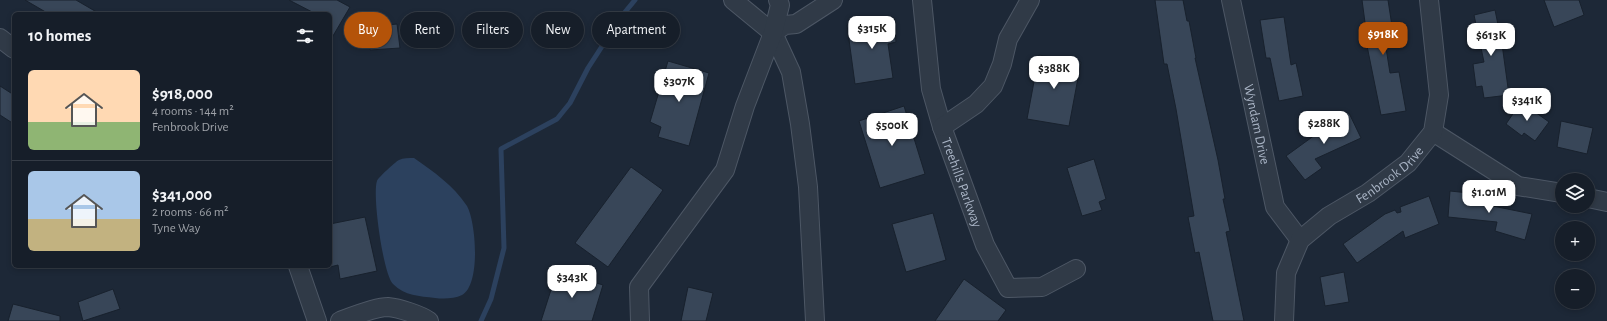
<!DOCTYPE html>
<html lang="en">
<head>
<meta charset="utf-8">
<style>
	body { margin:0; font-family:"Alegreya Sans",sans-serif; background:#232b35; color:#f1f3f6; height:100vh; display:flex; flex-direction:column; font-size:15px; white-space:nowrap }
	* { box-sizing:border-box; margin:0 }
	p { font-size:13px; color:#9ea2a8 }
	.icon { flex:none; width:22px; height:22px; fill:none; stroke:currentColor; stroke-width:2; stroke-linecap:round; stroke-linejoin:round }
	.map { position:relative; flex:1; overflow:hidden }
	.details { position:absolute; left:12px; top:12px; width:320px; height:256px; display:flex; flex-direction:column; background:#161e29; border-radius:6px; box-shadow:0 2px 6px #0003,0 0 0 1px #353c46 }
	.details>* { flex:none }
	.top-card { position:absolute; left:344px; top:12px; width:380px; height:36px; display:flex; gap:8px }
	.tools { position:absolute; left:1555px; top:173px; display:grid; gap:8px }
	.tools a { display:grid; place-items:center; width:40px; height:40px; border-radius:50%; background:#161e29; box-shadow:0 2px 6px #0003,0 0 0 1px #353c46; font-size:20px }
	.price { position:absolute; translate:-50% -34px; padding:0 9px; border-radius:8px; background:#fff; color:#222; font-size:13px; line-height:26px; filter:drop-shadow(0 1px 2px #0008) }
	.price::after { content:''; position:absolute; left:50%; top:24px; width:12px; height:9px; margin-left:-6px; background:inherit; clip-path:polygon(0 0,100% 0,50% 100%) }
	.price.active { background:#b45309; color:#fff }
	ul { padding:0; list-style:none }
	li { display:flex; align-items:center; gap:12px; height:100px; padding:0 16px }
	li+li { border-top:1px solid #353c46 }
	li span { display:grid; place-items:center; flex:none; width:112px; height:80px; border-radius:6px; color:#555 }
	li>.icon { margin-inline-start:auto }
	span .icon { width:48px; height:48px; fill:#fffc; stroke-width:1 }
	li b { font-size:17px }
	h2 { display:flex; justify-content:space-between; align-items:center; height:48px; padding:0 16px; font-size:17px }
	.chip { padding:0 14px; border-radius:18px; background:#161e29; box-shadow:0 2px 6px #0003,0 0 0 1px #353c46; font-size:14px; line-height:36px }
	.chip.active { background:#b45309; color:#fff }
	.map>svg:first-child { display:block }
	.water { fill:#2c415e }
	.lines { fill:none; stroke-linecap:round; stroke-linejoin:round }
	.stream { stroke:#2c415e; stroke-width:5 }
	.building { fill:#384658; stroke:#18212d }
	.street-casing { stroke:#4d5765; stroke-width:20 }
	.street { stroke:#303a47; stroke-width:18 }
	.labels { text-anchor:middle; stroke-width:4; stroke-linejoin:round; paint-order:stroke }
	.street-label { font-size:14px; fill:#a9b4c5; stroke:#161f2b }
</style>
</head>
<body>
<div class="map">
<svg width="1607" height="321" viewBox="0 0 1607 321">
	<rect width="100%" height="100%" fill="#1d2837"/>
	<path class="water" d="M414 158C434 172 453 185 467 206 476 222 481 285 462 295 454 299 443 299 435 298 419 296 405 296 393 284 383 274 372 194 377 181 378 178 395 162 399 160 403 158 409 158 414 158Z"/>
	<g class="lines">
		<path class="stream" d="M481 321 491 299 504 248 501 149 557 119 570 103 588 68 621 17 635 0"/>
	</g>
	<path class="building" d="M25 0H76L100 14H49Z
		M289 0H337L350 7 330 41V14H316Z
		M1155 0H1183L1187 21H1189L1196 58H1195L1218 160 1225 199H1223L1230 231 1226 232 1244 321H1213L1199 252 1195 253 1188 217 1194 216 1176 109 1167 64H1164Z
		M1362 0H1388L1392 26 1394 25 1397 46 1386 48 1390 73 1399 72 1406 111 1381 115 1364 31 1366 30Z
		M1544 0H1579L1584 15 1554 27Z
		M1495 10 1502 44 1509 95 1484 98 1482 86 1476 87 1473 64 1484 62 1474 15Z
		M1284 17 1291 65 1296 63 1303 96 1279 101 1270 58H1266L1260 20Z
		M894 18 896 42 888 44 893 78 855 84 847 25Z
		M397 24 400 48 370 50 368 27Z
		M1039 55 1081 62 1069 126 1027 119Z
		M668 61 709 73 689 146 658 137 661 127 650 122Z
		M0 86 14 95V124L0 115Z
		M1521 102 1549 122 1535 141 1524 133 1522 136 1506 124Z
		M904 106 925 174 880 188 859 121Z
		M1349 113 1361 138 1315 159 1322 168 1305 180 1286 156 1326 127 1325 124Z
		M1561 121 1593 128 1587 154 1557 147Z
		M1094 159 1106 199 1099 202 1102 210 1082 216 1067 168Z
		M631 167 663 190 608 267 575 243Z
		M1450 191 1479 194 1478 203 1532 214 1525 240 1495 231 1497 222 1448 217Z
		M1429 196 1439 224 1405 238 1403 231 1357 263 1343 244 1385 214 1395 210 1397 213 1401 212 1400 207Z
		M933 213 946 260 906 272 892 224Z
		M365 217 377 271 340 279 338 265 330 267V224Z
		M557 271 603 285 592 321H541Z
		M1344 272 1349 302 1325 306 1320 277Z
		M964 279 1006 310 998 321H935Z
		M688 287 713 293 706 321H681Z
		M113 289 120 309 83 321 78 302Z
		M13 304 60 316V321H8Z"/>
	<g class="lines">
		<defs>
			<g id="street">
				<path d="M733 0 773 33 791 72 800 124 808 187 815 321"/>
				<path id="s1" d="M922 0 931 89 942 127 985 245 1008 288 1042 287 1076 269"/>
				<path id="s2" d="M1231 0 1275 207 1300 240"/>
				<path d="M773 33 785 25 796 24 833 0"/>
				<path d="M0 38 14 49"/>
				<path d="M942 127 976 104 993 86 1002 64 1008 39 1030 0"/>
				<path d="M1433 132 1518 186 1562 193"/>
				<path d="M1588 198 1607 202"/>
				<path d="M298 266 317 321"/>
				<path d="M340 321C353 316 375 307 388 307 399 308 421 315 429 321"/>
				<path d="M640 321 639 287 725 170 745 106 773 33 780 5 778 0"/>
				<path id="s3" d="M1284 321 1286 273 1300 240 1329 216 1368 193 1408 163 1433 132 1439 95 1429 0"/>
			</g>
		</defs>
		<use href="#street" class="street-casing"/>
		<use href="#street" class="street"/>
	</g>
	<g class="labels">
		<g class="street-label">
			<text dy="5" stroke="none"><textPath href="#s2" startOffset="127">Wyndam Drive</textPath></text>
			<text dy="5" stroke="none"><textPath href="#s3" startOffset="195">Fenbrook Drive</textPath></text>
			<text dy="5" stroke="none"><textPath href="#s1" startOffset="188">Treehills Parkway</textPath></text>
		</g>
	</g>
</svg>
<div class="tools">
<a><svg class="icon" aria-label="layers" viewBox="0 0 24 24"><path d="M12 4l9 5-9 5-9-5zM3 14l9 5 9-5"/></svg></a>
<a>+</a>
<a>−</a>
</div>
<b class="price" style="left:872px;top:50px">$315K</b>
<b class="price active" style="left:1383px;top:56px">$918K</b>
<b class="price" style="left:1491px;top:57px">$613K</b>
<b class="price" style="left:1054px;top:90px">$388K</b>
<b class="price" style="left:679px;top:103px">$307K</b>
<b class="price" style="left:1527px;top:122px">$341K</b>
<b class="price" style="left:1324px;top:145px">$288K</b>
<b class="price" style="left:892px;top:147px">$500K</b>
<b class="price" style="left:1489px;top:214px">$1.01M</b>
<b class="price" style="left:572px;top:299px">$343K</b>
<div class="top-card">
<a class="chip active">Buy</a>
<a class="chip">Rent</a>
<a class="chip">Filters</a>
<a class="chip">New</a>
<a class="chip">Apartment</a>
</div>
<section class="details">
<h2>10 homes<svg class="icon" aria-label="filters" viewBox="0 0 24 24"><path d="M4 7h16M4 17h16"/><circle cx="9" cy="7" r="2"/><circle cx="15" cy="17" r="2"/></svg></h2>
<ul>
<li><span style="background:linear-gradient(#ffd9b3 65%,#8fb573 0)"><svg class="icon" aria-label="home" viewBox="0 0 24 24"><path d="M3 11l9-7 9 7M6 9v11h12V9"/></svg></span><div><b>$918,000</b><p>4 rooms · 144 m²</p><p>Fenbrook Drive</p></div></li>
<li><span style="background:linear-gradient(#a9c7e8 60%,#c2b280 0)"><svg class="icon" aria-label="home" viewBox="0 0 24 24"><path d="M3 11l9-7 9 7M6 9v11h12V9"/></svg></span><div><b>$341,000</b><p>2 rooms · 66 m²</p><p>Tyne Way</p></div></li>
</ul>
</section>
</div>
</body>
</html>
